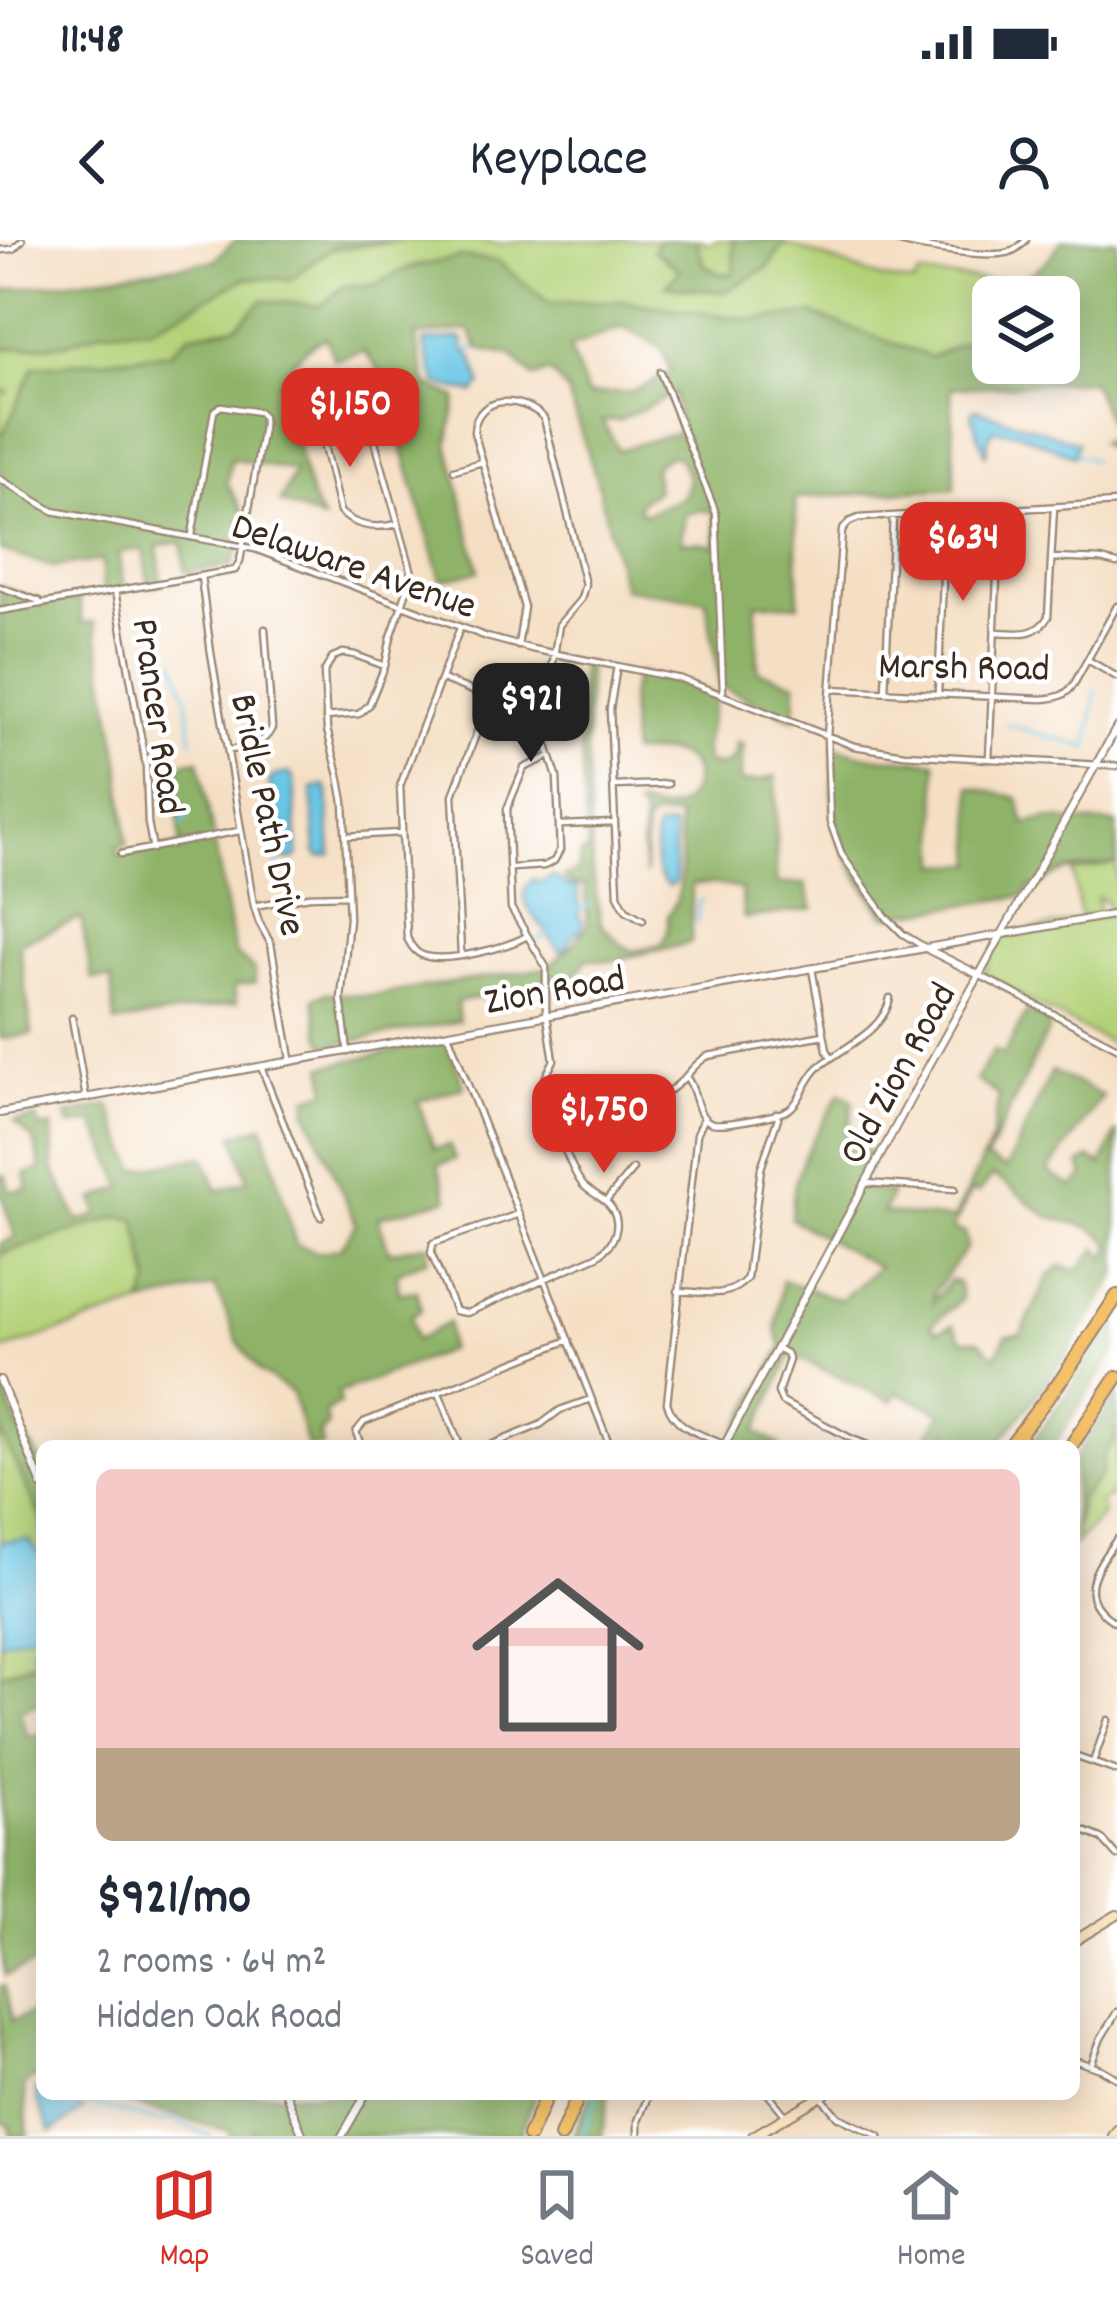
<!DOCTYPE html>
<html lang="en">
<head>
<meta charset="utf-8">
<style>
	body { margin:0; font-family:Dekko,sans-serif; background:#f6f6f7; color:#1f2937; height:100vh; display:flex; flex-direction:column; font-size:45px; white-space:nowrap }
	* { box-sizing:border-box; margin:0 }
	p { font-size:39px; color:#747a83 }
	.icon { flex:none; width:66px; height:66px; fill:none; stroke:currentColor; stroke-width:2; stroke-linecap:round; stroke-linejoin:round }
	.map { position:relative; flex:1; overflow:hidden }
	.details { position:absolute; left:36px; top:1200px; width:1044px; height:660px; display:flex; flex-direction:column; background:#fff; border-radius:18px; box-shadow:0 6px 30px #0003 }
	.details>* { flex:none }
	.controls { position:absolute; left:972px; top:36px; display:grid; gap:24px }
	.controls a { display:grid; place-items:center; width:108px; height:108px; border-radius:18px; background:#fff; box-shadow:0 6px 30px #0003; font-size:60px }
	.price { position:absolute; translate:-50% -102px; padding:0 27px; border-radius:24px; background:#d93025; color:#fff; font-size:39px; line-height:78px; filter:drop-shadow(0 3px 6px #0008) }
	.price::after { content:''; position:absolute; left:50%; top:72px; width:36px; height:27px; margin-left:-18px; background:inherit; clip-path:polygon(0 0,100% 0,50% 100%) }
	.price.current { background:#222; color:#fff }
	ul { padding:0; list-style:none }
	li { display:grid; align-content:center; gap:24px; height:636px; padding:0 60px }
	li span { display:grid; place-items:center; height:372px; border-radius:18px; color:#555 }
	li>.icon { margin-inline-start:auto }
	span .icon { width:216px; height:216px; fill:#fffc; stroke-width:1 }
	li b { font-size:51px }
	.status { display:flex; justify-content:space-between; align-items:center; height:84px; padding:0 60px; background:#fff; direction:ltr }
	.status svg { height:33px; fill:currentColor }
	header { display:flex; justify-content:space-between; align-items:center; height:156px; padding:0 60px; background:#fff; font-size:54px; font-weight:600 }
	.tabs { display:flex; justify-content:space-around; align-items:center; height:168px; border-top:3px solid #e0e1e3; background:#fff; font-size:33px; color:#747a83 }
	.tabs a { display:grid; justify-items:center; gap:6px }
	.tabs .current { color:#d93025 }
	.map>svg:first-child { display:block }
	.green { fill:#b3d177; stroke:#777e4a; stroke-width:3 }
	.forest { fill:#8eb368; stroke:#646e43; stroke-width:3; fill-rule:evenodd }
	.water { fill:#67c6e5; stroke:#517882; stroke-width:3 }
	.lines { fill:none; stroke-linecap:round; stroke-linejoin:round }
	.stream { stroke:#67c6e5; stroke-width:3 }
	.minor-casing { stroke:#988471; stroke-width:9 }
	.tertiary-casing { stroke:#988471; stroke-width:10 }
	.secondary-casing { stroke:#988471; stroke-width:12 }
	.motorway-casing { stroke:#988471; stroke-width:16 }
	.minor { stroke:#fff; stroke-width:4.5 }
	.tertiary { stroke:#fff; stroke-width:6 }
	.secondary { stroke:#fbe6c3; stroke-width:8 }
	.motorway { stroke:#f4c16a; stroke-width:12 }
	.labels { text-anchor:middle; stroke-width:9; stroke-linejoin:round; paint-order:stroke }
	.street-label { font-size:39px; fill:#3b2a1e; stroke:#fff }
</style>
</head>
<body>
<div class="status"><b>11:48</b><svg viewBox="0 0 49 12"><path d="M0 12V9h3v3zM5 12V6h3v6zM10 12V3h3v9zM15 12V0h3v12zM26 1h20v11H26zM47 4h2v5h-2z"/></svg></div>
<header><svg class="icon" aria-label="back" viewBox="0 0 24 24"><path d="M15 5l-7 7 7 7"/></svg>Keyplace<svg class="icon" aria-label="person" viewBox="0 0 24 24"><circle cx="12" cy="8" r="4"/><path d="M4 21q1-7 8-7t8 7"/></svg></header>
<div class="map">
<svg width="1117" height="1896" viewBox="0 0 1117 1896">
	<rect width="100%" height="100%" fill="#fff"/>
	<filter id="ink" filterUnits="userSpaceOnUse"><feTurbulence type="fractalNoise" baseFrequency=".00833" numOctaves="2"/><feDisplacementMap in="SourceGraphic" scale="24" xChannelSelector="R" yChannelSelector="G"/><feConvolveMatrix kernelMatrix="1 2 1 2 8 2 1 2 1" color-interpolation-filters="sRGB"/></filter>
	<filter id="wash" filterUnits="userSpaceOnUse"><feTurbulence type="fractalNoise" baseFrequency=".004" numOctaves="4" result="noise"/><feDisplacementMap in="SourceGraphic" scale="48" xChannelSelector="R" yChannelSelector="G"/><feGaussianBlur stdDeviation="2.7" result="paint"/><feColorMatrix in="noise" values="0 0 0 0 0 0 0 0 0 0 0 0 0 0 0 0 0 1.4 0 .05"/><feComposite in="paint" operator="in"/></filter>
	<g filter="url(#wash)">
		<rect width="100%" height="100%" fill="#f5dfc4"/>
		<path class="green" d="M405 0H477L498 4 522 0H660L654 10 680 30 667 46 724 52 767 28 785 3 880 38 914 44 919 35 1009 42 1006 57H993V88L931 118 812 74 753 80 619 61 549 63 497 21 409 28 375 45 344 46 321 66 263 61 236 86 189 95 170 113 34 127 4 193H0V155L8 152 0 148V109L64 104 104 90 151 88 246 38 291 39 330 9Z
			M696 0H703L705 4 717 0H733L735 34H720L704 25Z
			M1117 623V670L1109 672 1106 661 1097 658 1099 674 1080 677 1073 632Z
			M1117 674V807L1022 757 984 734 1002 695Z
			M118 977 136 979 150 1043 142 1064 0 1111V1014Z
			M0 1160 42 1264V1418L0 1435Z
			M1117 1196V1252L1100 1263 1103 1274 1074 1305 1080 1257 1102 1234 1103 1215Z"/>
		<path class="forest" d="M236 0H405L330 9 291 39 246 38 151 88 104 90 64 104 0 109V51L213 21Z
			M660 0H696L704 25 720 34H734L733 0H780L785 3 767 28 724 52 666 46 680 30 653 10Z
			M1062 0H1117V216L1100 202 1115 197 1091 141 951 148 955 248 795 258 799 365 756 363 758 431 796 443 795 479 720 446 706 360 623 348 596 237 567 151 550 132 534 138 512 116 479 109 469 90 415 96 427 145 457 158 448 203 479 331 441 340 380 131 364 111 334 120 326 97C304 106 290 123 280 144L290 153C292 188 304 251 323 280L280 262 295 231 231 219 227 243 247 278 242 307 237 310 232 326 185 332 182 302 158 306 161 344 149 347 143 309 119 312 124 351 103 354 102 320 53 327 0 310V194L4 193 34 127 170 113 189 95 236 86 263 60 321 66 344 46 375 45 408 28 461 17 497 21 549 63 619 61 753 80 812 74 931 117 993 88V123H1059V57H1006L1009 42C1035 36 1048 22 1062 0ZM623 87 661 108 671 133 631 152 588 155 569 108ZM675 153 679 192 619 210 602 181 620 180ZM670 215 681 220 689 240 683 257 644 274 638 269 640 262 657 250 654 226ZM701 270 714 272 715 307 702 303 681 302 685 274Z
			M0 346 46 364 79 359 82 383 95 382 120 523 127 605 117 607 119 616 181 605 174 537 181 523 199 520 235 714 254 730 255 743 234 746 236 763 115 783 111 739H92L81 678 19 703 32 794 0 799Z
			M581 423 588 424 586 505 593 634 601 684 621 704 633 711 662 705 668 691V675C689 651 679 608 678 577H653L646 583 645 635 642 605 643 574 635 567 641 565C689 589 718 522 671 513 659 511 644 513 631 513L630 454 637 433 690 445 715 456 704 511 708 524C727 528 736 522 736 503L743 505 740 542 759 541 776 536V644H805L813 669 744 678 741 649 716 644H692L691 703 609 721 587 719 575 737 457 762 459 781 326 806 320 795 314 758 325 753 370 756 547 728 576 702 588 684 585 645 571 644 564 637 578 630 581 613H588L580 505Z
			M834 507 866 516 936 522 939 625 975 624 971 547 1018 558 1025 584 1047 579 1117 584V623C1092 628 1056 627 1040 646L1029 647 1023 656 886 676C863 646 839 612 834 574 832 552 834 529 834 507Z
			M1027 771 1051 784 986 919 1006 929 1052 831 1103 856 1048 932 1073 947 1084 936 1080 924 1090 918 1102 925 1117 891V1034L1073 1105 1034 1159 996 1206H964L947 1190 939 1203 927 1197 942 1173 897 1152 892 1161 791 1115 756 1192 782 1206H729L782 1107 776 1090 782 1040 841 1060 878 1027 791 979 795 942 805 914 840 853 853 861 848 897 874 914 857 949 892 952 883 973 954 979 991 902 999 856 976 840 994 810 1004 815ZM992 936C1014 945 1028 966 1049 976 1074 986 1093 981 1111 1005L1106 1019 1098 1008 1077 1031 1061 1026 1049 1036 1021 1094 1006 1096 995 1117 979 1100H962L953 1085 937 1091 931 1085 962 1059 958 1043 950 1040 933 1062 934 1051 967 1007 965 993 952 990 971 951 979 953Z
			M447 800 464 847 418 861 434 909 449 905 455 919 438 925 448 959 378 977 389 1012 428 1004V1019L397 1033 399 1054 417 1050 421 1070 411 1076 416 1100 448 1083 449 1110 338 1153 340 1163 325 1172 328 1185 319 1195 323 1206H307L292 1153 260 1132 238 1102 215 1046 142 1064 150 1043 136 979 118 977 0 1014V1004L15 997 0 950V936L5 935 10 952 28 949 25 934 41 930 34 900 14 882 37 878 40 888 52 886 53 928 79 982 99 974 94 959 124 947 94 882 70 886 67 875 109 865 136 930 204 916 218 951 248 940 234 895 263 886 296 1005 320 1013 341 1008 356 984 307 871 308 857 327 851 324 826Z
			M1117 1081V1108L1053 1206H1030Z
			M0 1140 16 1181 42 1224V1280L0 1191Z
			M1117 1155V1196L1103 1215 1102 1234 1080 1258 1074 1298V1219Z
			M42 1404V1462L19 1471 28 1497 42 1493V1721L5 1736 0 1701V1434L36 1423 32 1407Z
			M0 1746H5L12 1781 42 1769V1840L33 1838 24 1846 28 1896H11L10 1886 0 1881Z
			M97 1854H536L519 1896H267L253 1889 251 1896H230V1891Z
			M591 1854H608L602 1896H573Z"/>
		<path class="water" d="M461 98 464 101 462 108 473 117 481 144 474 153 437 144 424 104 425 101Z
			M975 169 1078 202 1074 216 1017 192 994 190 989 197 986 216 971 174Z
			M289 533 294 538 298 616 295 619H285L269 543 273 536Z
			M325 546 328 551 331 615 319 617 316 612 312 549Z
			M673 587 676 642 669 646C651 636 656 611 655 592L657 588Z
			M553 636 569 647H578L580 671 578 676 583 680 580 692 575 693 565 709 560 711C555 706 552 700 548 694 537 677 510 660 533 639L540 642Z
			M29 1300 42 1317V1390L0 1402V1304L4 1301Z
			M36 1848 42 1851V1854H50L84 1869 51 1892 37 1860Z"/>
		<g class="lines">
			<path class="stream" d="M466 110 475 108
				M1075 214 1093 220
				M175 420 187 459 192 501
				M1006 484 1088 508
				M1088 508 1096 451
				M180 586 188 575
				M277 626 284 613
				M580 669 591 664
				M697 683 698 664 702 659
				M537 700 549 694
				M70 1864 81 1862 160 1882 167 1879C183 1884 195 1891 211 1896
				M582 1896 597 1854"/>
		</g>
	</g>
	<g filter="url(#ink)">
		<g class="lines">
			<defs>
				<path id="minor" d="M893 0C915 7 990 19 1010 12 1018 9 1020 6 1026 0
					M0 10 13 9 22 0
					M660 132 716 273 723 451
					M454 230 482 222
					M0 239 53 271 255 309 487 397 532 409 681 439 854 506 904 514 1117 526
					M1053 318 1101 320 1117 324
					M201 337 211 413 254 666 259 682 271 704 291 819
					M0 347 39 361
					M115 351 146 526 148 583 153 609
					M0 371 235 330 240 321 263 187V177L259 172 221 166 214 171 192 295
					M460 388 400 546 407 698C412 708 417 715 429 717 453 721 506 708 527 696
					M997 392C1018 393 1036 397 1048 377L1054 267
					M1088 420 1117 437
					M617 426 610 469 618 655 626 670 643 680
					M442 439 490 458 546 468
					M831 449 1042 459C1057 458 1066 456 1074 444L1117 366
					M885 451 893 277
					M938 453 946 273
					M326 477 359 474 369 465 385 426 391 397 412 336 411 329 363 159 358 151 349 145C332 144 317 150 315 169L340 272C357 288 377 289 398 284
					M230 510C248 507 263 506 272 488L265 389
					M989 519 1000 270
					M614 546 668 544
					M561 585 615 583
					M347 596 401 593
					M121 614 239 591
					M512 628 544 626 554 621 560 610 557 537 542 490 559 385 581 359 585 344 544 178C523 156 476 153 474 192L524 367 518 406
					M254 666 309 656 348 655
					M926 708 903 694 887 678 842 615 830 582 827 497 842 291 849 282 859 278 1117 263
					M461 714 453 555 490 458
					M812 729 827 810 831 817
					M979 735 1117 807
					M72 778 86 858
					M448 794 610 1206
					M348 812 341 759 349 678 344 562 339 535 327 490 324 432 333 417 343 413 355 415 385 426
					M261 827 321 977
					M686 837C698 849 694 877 712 883 724 886 774 876 786 871 801 864 805 839 819 827 842 808 885 790 890 758
					M704 878 697 894 667 1163C675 1189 701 1194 725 1205
					M559 891 670 850C686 841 692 824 708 816L824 795
					M865 943 955 949
					M606 961 633 929
					M519 974 433 1003 431 1013 455 1071 467 1073 597 1016C614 1005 624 984 610 966 602 955 587 953 580 941 566 920 552 875 544 849L546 836 554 820 546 770V727L511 668 507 569 524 528 550 516
					M678 1051C704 1052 729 1060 747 1038L761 928 778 878 776 873
					M777 1108 786 1113 789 1120 778 1152 782 1162 850 1198 870 1206
					M439 1153 460 1206
					M361 1206 356 1192 364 1182 569 1100
					M488 1206 540 1185 560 1170 591 1159
					M1117 1299C1094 1329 1074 1360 1117 1383
					M1074 1516 1117 1531
					M1093 1522 1108 1480
					M1074 1587 1101 1598 1117 1616
					M1074 1820 1101 1829 1117 1838
					M1091 1825 1101 1798 1117 1772
					M768 1854 786 1876
					M821 1857 838 1877 879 1896
					M638 1896V1881L649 1854"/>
				<path id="tertiary" d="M929 710 979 735
					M0 873 1117 674
					M0 1140 42 1246
					M724 1206 917 847 1117 487
					M286 1854 303 1896
					M342 1896 366 1854"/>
				<path id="secondary" d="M1074 1701 1117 1675
					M753 1896 825 1854
					M1113 1896 1117 1890"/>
				<path id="motorway" d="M1010 1206 1064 1136 1117 1056
					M1071 1206 1117 1137
					M529 1896 547 1854
					M561 1896 579 1854"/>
			</defs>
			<use href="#minor" class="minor-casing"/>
			<use href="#tertiary" class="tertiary-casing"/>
			<use href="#secondary" class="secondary-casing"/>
			<use href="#motorway" class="motorway-casing"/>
			<use href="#minor" class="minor"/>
			<use href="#tertiary" class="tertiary"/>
			<use href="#secondary" class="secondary"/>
			<use href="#motorway" class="motorway"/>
		</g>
	</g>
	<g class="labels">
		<g class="street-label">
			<text transform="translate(355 323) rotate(19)" y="14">Delaware Avenue</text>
			<text transform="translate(964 424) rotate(1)" y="14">Marsh Road</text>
			<text transform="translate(161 476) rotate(82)" y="14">Prancer Road</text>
			<text transform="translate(271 574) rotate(78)" y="14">Bridle Path Drive</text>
			<text transform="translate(554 747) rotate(-10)" y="14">Zion Road</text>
			<text transform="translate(895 832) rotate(-61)" y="14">Old Zion Road</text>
		</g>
	</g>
</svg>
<div class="controls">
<a><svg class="icon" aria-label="layers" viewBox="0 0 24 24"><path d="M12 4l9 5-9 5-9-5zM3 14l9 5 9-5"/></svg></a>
</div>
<b class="price" style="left:350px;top:230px">$1,150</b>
<b class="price" style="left:963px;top:364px">$634</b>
<b class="price current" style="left:531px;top:525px">$921</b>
<b class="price" style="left:604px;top:936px">$1,750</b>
<section class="details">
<ul>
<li><span style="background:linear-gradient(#f6c9c9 75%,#b9a48a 0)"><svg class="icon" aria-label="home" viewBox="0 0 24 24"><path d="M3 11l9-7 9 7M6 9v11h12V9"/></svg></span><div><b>$921/mo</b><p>2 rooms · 64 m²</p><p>Hidden Oak Road</p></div></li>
</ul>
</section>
</div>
<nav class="tabs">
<a class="current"><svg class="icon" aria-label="map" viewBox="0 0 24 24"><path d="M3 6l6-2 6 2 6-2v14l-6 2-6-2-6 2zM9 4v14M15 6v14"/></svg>Map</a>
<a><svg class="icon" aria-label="saved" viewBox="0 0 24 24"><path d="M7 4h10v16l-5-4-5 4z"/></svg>Saved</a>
<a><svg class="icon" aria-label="home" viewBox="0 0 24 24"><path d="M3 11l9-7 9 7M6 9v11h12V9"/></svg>Home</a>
</nav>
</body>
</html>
